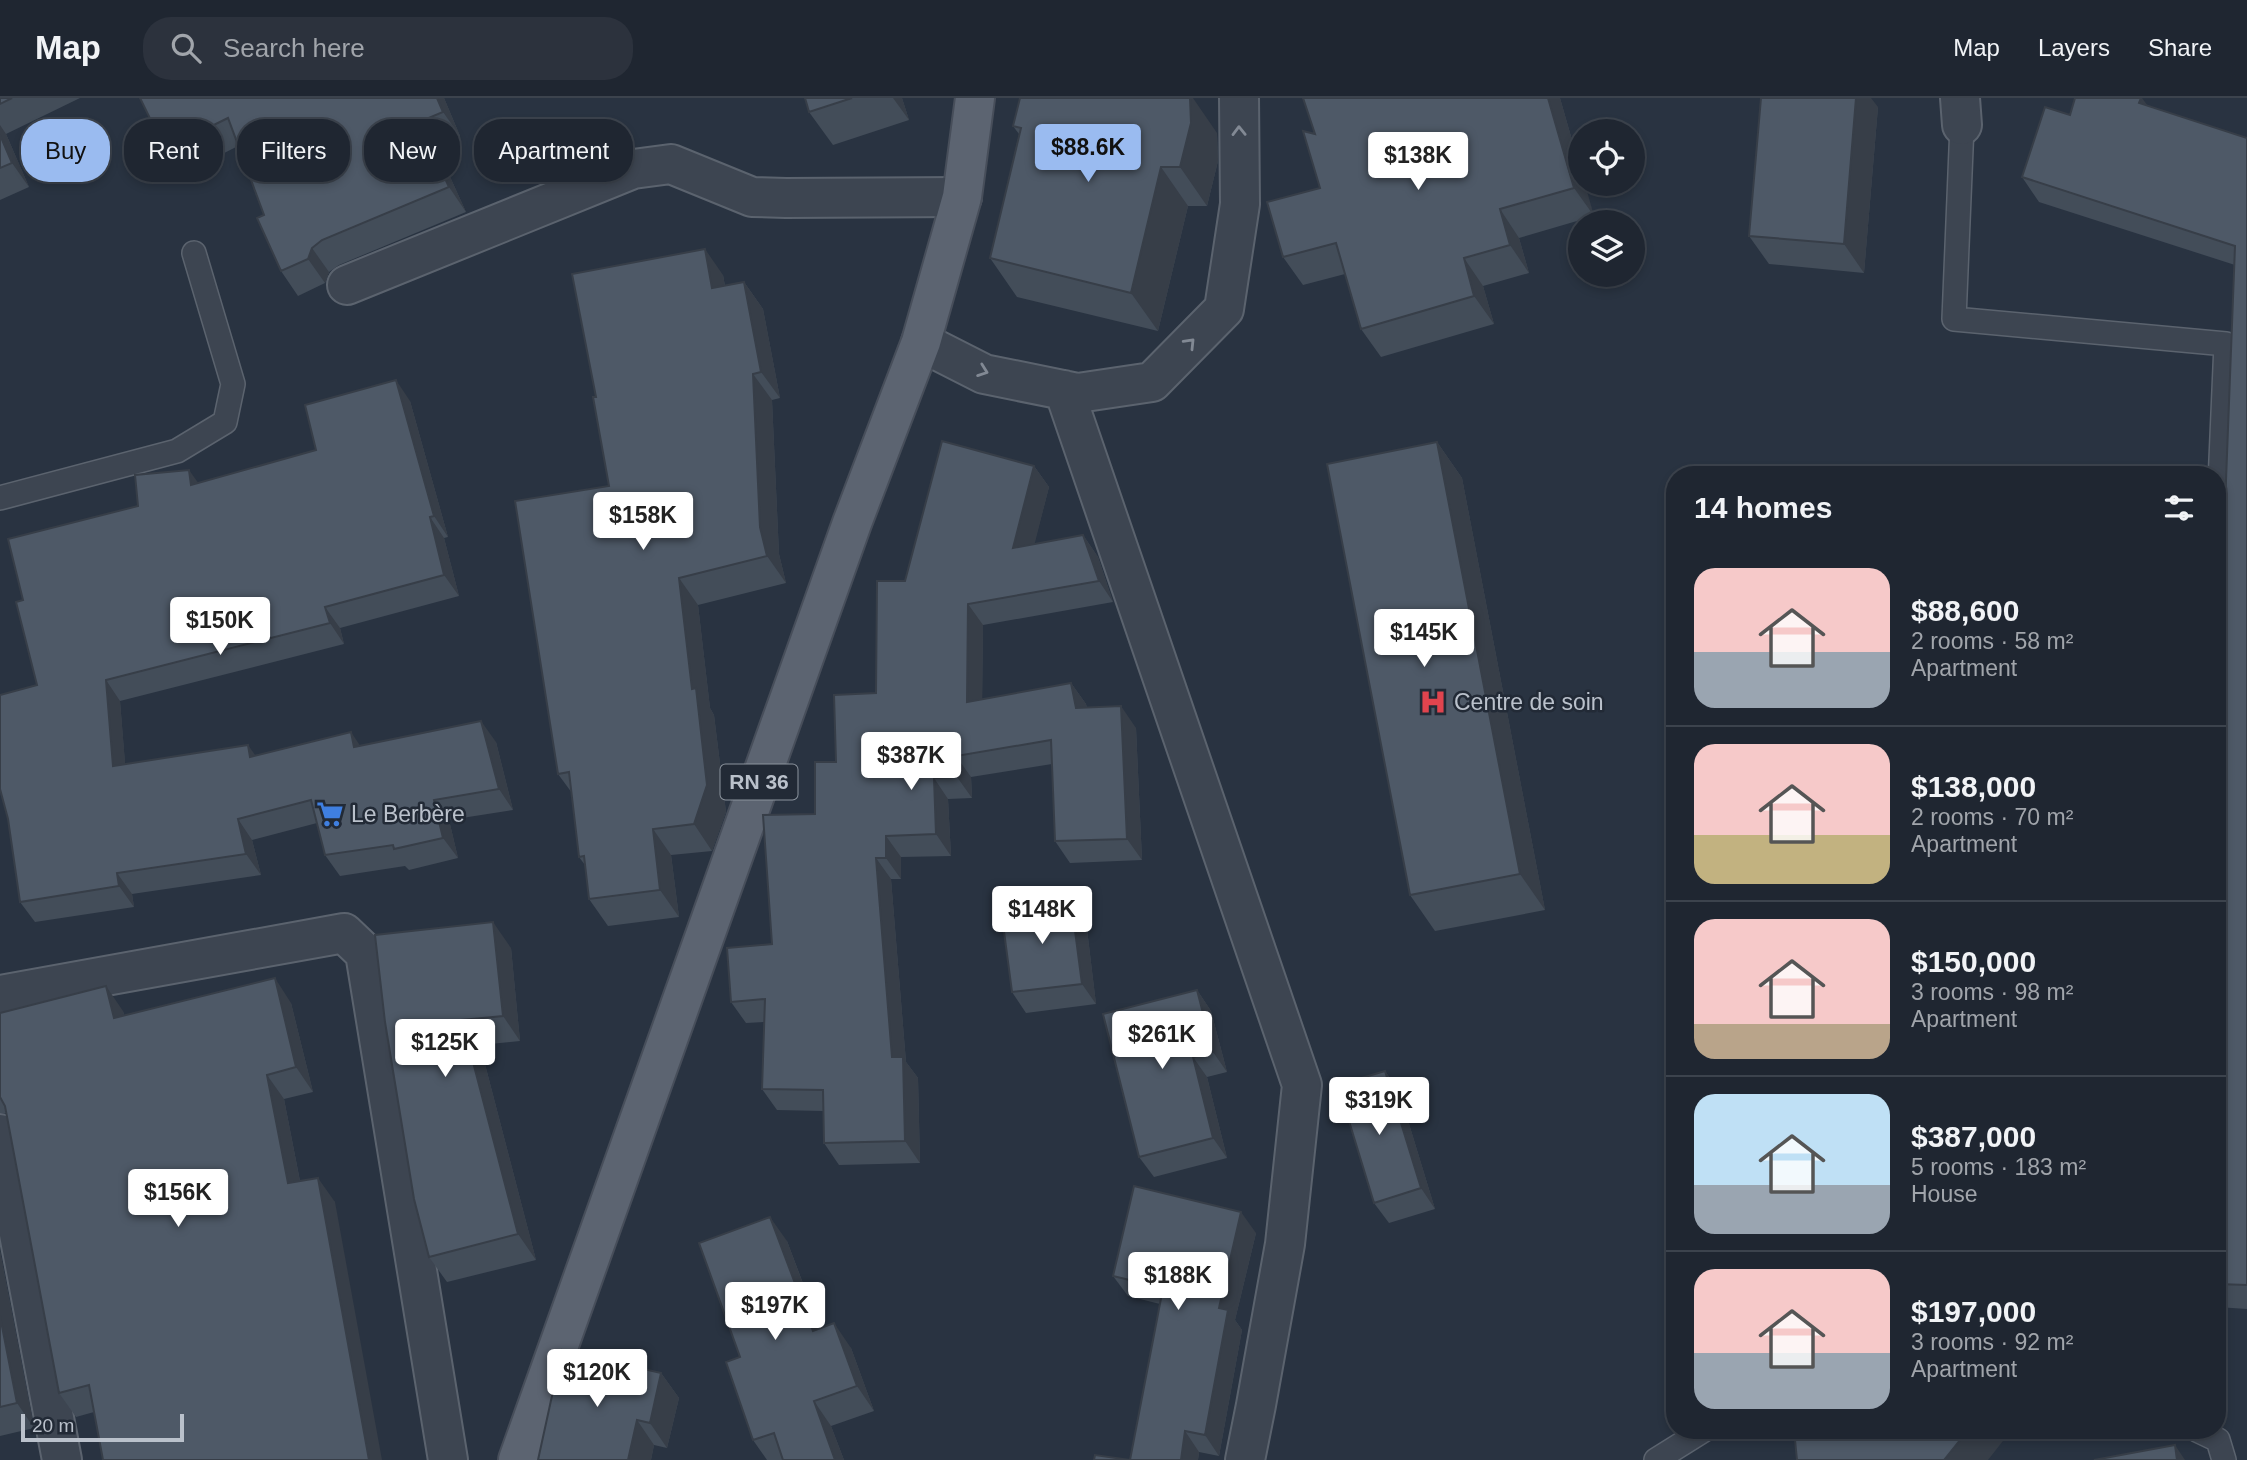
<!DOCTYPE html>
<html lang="en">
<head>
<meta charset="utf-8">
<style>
	body { margin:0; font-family:Arial,sans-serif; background:#2c323d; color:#f1f3f6; height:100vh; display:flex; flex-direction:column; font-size:26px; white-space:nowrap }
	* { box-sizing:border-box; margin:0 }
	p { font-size:23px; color:#a1a5ab }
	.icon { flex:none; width:38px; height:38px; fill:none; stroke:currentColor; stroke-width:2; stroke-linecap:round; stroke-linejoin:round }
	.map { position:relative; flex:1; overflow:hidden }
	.sheet { position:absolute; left:1666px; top:368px; width:560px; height:973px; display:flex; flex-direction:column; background:#1f2631; border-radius:28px; box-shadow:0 4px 10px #0003,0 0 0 2px #3c434d }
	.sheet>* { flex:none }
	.top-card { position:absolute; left:21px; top:21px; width:665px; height:63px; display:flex; gap:14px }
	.fabs { position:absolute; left:1568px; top:21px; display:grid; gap:14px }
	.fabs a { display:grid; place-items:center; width:77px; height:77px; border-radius:50%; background:#1f2631; box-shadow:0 4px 10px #0003,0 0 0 2px #3c434d; font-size:35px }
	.scale { position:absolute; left:21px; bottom:18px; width:163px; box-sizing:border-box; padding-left:7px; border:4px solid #bac1cb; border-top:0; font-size:19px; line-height:24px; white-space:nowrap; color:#bac1cb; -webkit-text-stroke:5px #222a36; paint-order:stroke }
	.price { position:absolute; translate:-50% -60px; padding:0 16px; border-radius:7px; background:#fff; color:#222; font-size:23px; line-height:46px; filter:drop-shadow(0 2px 4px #0008) }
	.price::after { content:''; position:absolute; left:50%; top:42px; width:21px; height:16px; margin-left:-10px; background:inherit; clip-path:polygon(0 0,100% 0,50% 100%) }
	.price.active { background:#9abbf0; color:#111 }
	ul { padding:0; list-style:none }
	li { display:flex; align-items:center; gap:21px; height:175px; padding:0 28px }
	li+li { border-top:2px solid #3c434d }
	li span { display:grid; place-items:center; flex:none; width:196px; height:140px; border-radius:21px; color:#555 }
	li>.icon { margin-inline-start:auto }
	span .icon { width:84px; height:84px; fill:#fffc; stroke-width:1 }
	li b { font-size:30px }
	h2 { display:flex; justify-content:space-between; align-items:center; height:84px; padding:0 28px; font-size:30px }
	.tag { padding:0 24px; border-radius:28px; background:#1f2631; box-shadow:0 4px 10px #0003,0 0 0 2px #3c434d; font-size:24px; line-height:63px }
	.tag.active { background:#9abbf0; color:#111 }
	header { display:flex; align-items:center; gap:42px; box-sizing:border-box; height:98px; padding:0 35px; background:#1f2631; border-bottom:2px solid #3c434d }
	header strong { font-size:33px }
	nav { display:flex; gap:38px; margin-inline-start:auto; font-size:24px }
	.search { width:490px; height:63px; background:#2c323d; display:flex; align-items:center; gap:18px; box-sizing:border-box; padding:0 24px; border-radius:28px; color:#a1a5ab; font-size:26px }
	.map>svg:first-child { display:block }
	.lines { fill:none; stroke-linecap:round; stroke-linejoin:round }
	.lane-casing { stroke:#5b636e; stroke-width:26 }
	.street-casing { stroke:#5b636e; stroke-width:42 }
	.primary-casing { stroke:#474e5a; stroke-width:42 }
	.lane { stroke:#3d4551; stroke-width:23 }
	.street { stroke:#3d4551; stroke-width:38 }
	.primary { stroke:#5c6471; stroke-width:38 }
	.wall { fill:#434d59 }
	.shaded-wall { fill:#373e48 }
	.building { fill:#4e5967; stroke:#373e48; stroke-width:2 }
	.oneway { stroke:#828994 }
	.labels { text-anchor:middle; stroke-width:5; stroke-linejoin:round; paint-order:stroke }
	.shield { fill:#222a36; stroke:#8c949e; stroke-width:2 }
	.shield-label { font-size:21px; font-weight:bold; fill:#bac1cb }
	.poi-label { font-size:23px; fill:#bac1cb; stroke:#222a36; text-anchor:start }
</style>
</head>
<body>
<header>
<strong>Map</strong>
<div class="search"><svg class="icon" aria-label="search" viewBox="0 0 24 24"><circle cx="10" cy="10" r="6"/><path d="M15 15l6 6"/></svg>Search here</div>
<nav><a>Map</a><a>Layers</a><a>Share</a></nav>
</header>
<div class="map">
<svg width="2247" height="1362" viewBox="0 0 2247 1362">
	<rect width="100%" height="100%" fill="#293341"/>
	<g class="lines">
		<defs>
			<path id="lane" d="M1962 27 1954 221 2226 246 2217 454
				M0 400 177 353 225 324 233 286 194 155
				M2197 1332 2218 1342 2224 1362
				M1656 1362 1704 1332"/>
			<path id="street" d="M1960 0 1962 27
				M347 187 633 71 671 66 752 99 786 100 962 99
				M921 244 984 276 1078 295 1152 284 1224 211 1240 106 1239 0
				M1064 292 1302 987 1285 1146 1256 1307 1245 1362
				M0 897 344 835 365 855 448 1362
				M0 1036 62 1362"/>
			<path id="primary" d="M518 1362 852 425 921 244 962 99 975 0"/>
		</defs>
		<use href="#lane" class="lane-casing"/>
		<use href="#street" class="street-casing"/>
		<use href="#primary" class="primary-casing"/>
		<use href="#lane" class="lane"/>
		<use href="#street" class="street"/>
		<use href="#primary" class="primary"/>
	</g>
	<path class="wall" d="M0 0H80L6 36 29 89 0 102Z
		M140 0H444L460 38 436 48 466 114 339 167 329 174 325 185 298 198 281 173 264 117 238 48 183 76 165 51Z
		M805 0H902L909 22 833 47 809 14Z
		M1560 0 1580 70V86L1594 118 1519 140 1529 175 1483 188 1494 226 1381 259 1361 231 1345 176 1303 187 1283 159 1320 90Z
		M2148 8 2247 40V1211L2217 1209V539H2220L2235 167 2039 104 2022 79Z
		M1878 9 1864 175 1769 166 1749 138Z
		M1013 28 1217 35 1218 63 1207 108H1188L1158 233 1017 199 990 160 1019 36Z
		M723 177 725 188 744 184 763 211 780 300 772 302 779 456 786 485 698 507 710 610 714 617 726 714 712 753 671 757 679 819 608 828 589 801 585 767 579 759 572 695 558 676 609 388 596 299Z
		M410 303 448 439 444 440 459 498 340 530 344 546 120 603 125 666 255 657 360 647 496 644 513 712 449 722 458 760 409 772 405 768 340 778 325 757 317 725 252 742 261 777 132 796 134 809 35 824 20 804 37 587 23 502 138 408 198 385 316 352Z
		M1437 344 1462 380 1545 812 1435 833 1410 797Z
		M1034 368 1049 389 1034 446 1083 437 1098 459 1113 504 983 527 982 601 1071 585 1086 606 1087 610 1136 630 1142 762 1070 765 1055 743 1052 666 971 679 972 700 948 701 951 758 901 759V781H891L906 964 918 980 920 1065 839 1067 824 1045V1013L777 1012 762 991 764 924 746 925 731 904 772 846 815 716 836 664 876 595 905 483Z
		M1071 802 1086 823 1096 906 1026 915 1012 894Z
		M511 850 520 943 480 947 536 1162 447 1184 429 1159 385 924Z
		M1197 892 1211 913 1227 974 1207 979 1227 1060 1154 1079 1139 1059Z
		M291 905 313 994 284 1001 300 1083 335 1104 94 1314 76 1319 59 1295 6 1015H0V915L123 913 124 917Z
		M1385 973 1399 993 1435 1111 1389 1125 1374 1105Z
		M1256 1135 1235 1222 1242 1232 1219 1358 1199 1354 1198 1362H1094H1130L1160 1206 1128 1198 1113 1178Z
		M787 1143 820 1230 851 1250 874 1313 831 1328 844 1362H767L753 1342 740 1259Z
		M0 1153 34 1330 0 1338Z
		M661 1275 679 1300 667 1350 654 1347 651 1362H538Z"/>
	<path class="shaded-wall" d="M437 0H444L460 38 443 14Z
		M893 0H902L909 22Z
		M1190 0H1193L1217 35 1218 63 1207 108 1180 69Z
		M1548 0H1560L1580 70V86H1585L1594 118 1574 90Z
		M1856 0H1871L1878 9 1864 175 1844 146Z
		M2141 0H2142L2159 23 2139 5Z
		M419 24 436 48 466 114 449 89Z
		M0 27 6 36 29 89 12 65 0 37Z
		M1161 69 1188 108 1158 233 1131 195Z
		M1500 111 1519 140 1529 175 1510 147Z
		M312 150 329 174 325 185 308 161Z
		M705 151 723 177 730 217 712 190Z
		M1464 160 1483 188 1494 226 1474 198Z
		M744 184 763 211 780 300 761 274Z
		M753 276 772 302 779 456 786 485 767 458 760 429Z
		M396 282 410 303 448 439 434 418Z
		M1437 344 1462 380 1545 812 1520 776Z
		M1034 368 1049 389 1028 472 1013 450Z
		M189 372 204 393 191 387Z
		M430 419 444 440 459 498 444 477Z
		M1083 437 1098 459 1113 504 1099 483Z
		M679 480 698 507 710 610 714 617 726 714 712 753 694 726 692 591Z
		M968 506 983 527 982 626 967 604Z
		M325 509 340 530 344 546 330 525Z
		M106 582 120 603 127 688 113 668Z
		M1071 585 1086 606 1091 631 1076 610Z
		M1121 608 1136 630 1142 762 1127 741Z
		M481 623 496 644 513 712 499 691Z
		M351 634 365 655 354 649Z
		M248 647 263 668 250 659Z
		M956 658 971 679 972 700 957 679Z
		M934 680 948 701 951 758 936 736Z
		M434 702 449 722 458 760 443 740Z
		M238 721 252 742 261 777 246 756Z
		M653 731 671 757 679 819 660 792Z
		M886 738 901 759V781L886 760Z
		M876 760 891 781 906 964 918 980 920 1065 905 1043 892 959Z
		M117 775 132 796 134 809 119 788Z
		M1071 802 1086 823 1096 906 1082 886Z
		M493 824 511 850 520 943 503 918Z
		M275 880 291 905 313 994 296 969Z
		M106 888 123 913 131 944 114 920Z
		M1197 892 1211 913 1227 974 1213 954Z
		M462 922 480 947 536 1162 518 1136Z
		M1193 959 1207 979 1227 1060 1213 1040Z
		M1385 973 1399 993 1435 1111 1421 1090Z
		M267 977 284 1001 305 1109 288 1085Z
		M318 1080 335 1104 382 1362H369Z
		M1241 1114 1256 1135 1235 1222 1242 1232 1219 1358 1205 1337 1219 1210Z
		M770 1119 787 1143 830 1258 813 1233Z
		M0 1153 34 1330 17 1305 0 1218Z
		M834 1225 851 1250 874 1313 857 1288Z
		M661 1275 679 1300 667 1350 650 1325Z
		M814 1303 831 1328 844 1362H835Z
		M637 1322 654 1347 651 1362H628Z
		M1968 1332H2009L2010 1334 1988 1362H1944Z
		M1185 1333 1199 1354 1198 1362H1181Z
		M2175 1347 2185 1362H2177Z"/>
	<path class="building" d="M0 0H12L0 6Z
		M140 0H437L443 14 419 24 449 89 322 142 312 150 308 161 281 173 257 120 264 117 228 20 165 51Z
		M805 0H852L809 14Z
		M1020 0H1190L1191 25 1180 69H1161L1131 195 990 160 1021 30 1013 28Z
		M1303 0H1548L1574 90 1500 111 1510 147 1464 160 1474 198 1361 231 1336 145 1283 159 1267 104 1320 90 1303 33 1315 36Z
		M1761 0H1856L1844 146 1749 138Z
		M2075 0H2141L2139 5 2247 40V1187L2217 1186V539H2220L2235 148 2022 79 2045 9 2070 17Z
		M0 37 12 65 0 70Z
		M705 151 712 190 744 184 761 274 753 276 760 429 767 458 679 480 692 591 696 590 707 687 694 726 653 731 660 792 589 801 584 758 579 759 569 674 558 676 515 403 609 388 593 299H596L572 176Z
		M396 282 434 418 430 419 444 477 325 509 330 525 106 582 113 668 248 647 250 659 351 634 354 649 481 623 499 691 434 702 443 740 394 751 393 747 325 757 311 702 238 721 246 756 117 775 119 788 20 804 8 721 0 691V597L37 587 16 504 23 502 8 441 138 408 135 377 189 372 191 387 316 352 305 307Z
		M942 343 1034 368 1013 450 1083 437 1099 483 968 506 967 604 1071 585 1076 610 1121 608 1127 741 1055 743 1051 642 956 658 957 679 934 680 936 736 886 738V760H876L892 959H903L905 1043 824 1045 823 992 762 991 765 901 731 904 727 850 772 846 763 717 815 716V664H836L834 597 876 595 877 483H905Z
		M1437 344 1520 776 1410 797 1327 366Z
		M1071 802 1082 886 1012 894 1001 811Z
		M493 824 503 918 462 922 518 1136 429 1159 414 1101 385 924 375 837Z
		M275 880 296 969 267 977 288 1085 318 1080 369 1362H103L89 1287 59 1295 5 1008 0 999V915L106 888 114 920Z
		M1197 892 1213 954 1193 959 1213 1040 1139 1059 1103 916Z
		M1385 973 1421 1090 1374 1105 1338 987Z
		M1134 1088 1241 1114 1219 1210 1228 1212 1205 1337 1185 1333 1181 1362H1094L1095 1357 1130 1362 1163 1190 1113 1178Z
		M770 1119 813 1233 834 1225 857 1288 814 1303 835 1362H783L774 1335 753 1342 726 1264 740 1259 699 1145Z
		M0 1218 17 1305 0 1309Z
		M562 1252 661 1275 650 1325 637 1322 628 1362H538Z
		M1794 1332H1968L1944 1362H1797Z
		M2175 1347 2177 1362H2094Z"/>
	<defs><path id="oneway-chevron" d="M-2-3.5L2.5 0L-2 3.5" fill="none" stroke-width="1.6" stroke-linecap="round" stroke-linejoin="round" transform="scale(1.75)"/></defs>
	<g class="oneway">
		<use href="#oneway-chevron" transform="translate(1239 33) rotate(-91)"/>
		<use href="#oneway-chevron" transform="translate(1190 245) rotate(-46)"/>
		<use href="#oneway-chevron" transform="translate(983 273) rotate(20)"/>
	</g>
	<defs>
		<symbol id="hospital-bare" viewBox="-9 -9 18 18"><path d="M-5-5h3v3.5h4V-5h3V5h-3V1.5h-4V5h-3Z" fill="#e0444e" stroke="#222a36" stroke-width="2.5" paint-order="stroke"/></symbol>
		<symbol id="supermarket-bare" viewBox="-9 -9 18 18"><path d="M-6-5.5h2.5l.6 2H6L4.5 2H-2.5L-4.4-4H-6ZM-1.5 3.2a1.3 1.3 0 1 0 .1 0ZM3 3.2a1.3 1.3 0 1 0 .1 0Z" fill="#3f7fe0" stroke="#222a36" stroke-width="2.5" paint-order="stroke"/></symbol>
	</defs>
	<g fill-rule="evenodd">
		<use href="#hospital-bare" x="1414" y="585" width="38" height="38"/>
		<use href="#supermarket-bare" x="311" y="697" width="38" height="38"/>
	</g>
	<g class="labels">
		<rect class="shield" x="720.5" y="666.5" width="77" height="35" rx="5"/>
		<g class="shield-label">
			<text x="759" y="691">RN 36</text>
		</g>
		<g class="poi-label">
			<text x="1454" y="612">Centre de soin</text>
			<text x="351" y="724">Le Berbère</text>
		</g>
	</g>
</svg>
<div class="fabs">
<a><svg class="icon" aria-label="locate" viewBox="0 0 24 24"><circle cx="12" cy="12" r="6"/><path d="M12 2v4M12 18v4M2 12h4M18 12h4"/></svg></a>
<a><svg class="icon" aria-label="layers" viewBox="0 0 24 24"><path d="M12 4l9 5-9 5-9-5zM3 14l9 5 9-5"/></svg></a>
</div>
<div class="scale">20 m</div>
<b class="price active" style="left:1088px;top:86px">$88.6K</b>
<b class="price" style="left:1418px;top:94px">$138K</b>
<b class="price" style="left:643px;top:454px">$158K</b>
<b class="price" style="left:220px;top:559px">$150K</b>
<b class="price" style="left:1424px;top:571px">$145K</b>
<b class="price" style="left:911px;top:694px">$387K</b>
<b class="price" style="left:1042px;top:848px">$148K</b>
<b class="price" style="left:1162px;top:973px">$261K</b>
<b class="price" style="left:445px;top:981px">$125K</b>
<b class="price" style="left:1379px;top:1039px">$319K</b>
<b class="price" style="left:178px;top:1131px">$156K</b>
<b class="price" style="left:1178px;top:1214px">$188K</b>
<b class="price" style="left:775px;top:1244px">$197K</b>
<b class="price" style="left:597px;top:1311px">$120K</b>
<div class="top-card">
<a class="tag active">Buy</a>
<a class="tag">Rent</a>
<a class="tag">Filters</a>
<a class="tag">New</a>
<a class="tag">Apartment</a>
</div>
<section class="sheet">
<h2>14 homes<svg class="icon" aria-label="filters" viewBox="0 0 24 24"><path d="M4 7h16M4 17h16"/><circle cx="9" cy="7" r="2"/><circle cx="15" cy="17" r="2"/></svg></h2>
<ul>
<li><span style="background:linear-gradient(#f6c9c9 60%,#9aa5b1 0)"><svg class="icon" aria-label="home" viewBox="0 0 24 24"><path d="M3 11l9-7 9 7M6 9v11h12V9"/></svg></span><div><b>$88,600</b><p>2 rooms · 58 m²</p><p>Apartment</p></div></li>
<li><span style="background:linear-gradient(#f6c9c9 65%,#c2b280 0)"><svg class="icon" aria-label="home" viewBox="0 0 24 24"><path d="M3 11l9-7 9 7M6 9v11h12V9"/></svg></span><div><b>$138,000</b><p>2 rooms · 70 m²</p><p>Apartment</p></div></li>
<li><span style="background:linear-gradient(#f6c9c9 75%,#b9a48a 0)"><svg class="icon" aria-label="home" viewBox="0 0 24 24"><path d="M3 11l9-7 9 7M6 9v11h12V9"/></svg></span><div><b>$150,000</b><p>3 rooms · 98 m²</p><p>Apartment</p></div></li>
<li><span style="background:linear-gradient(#bfe0f5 65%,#9aa5b1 0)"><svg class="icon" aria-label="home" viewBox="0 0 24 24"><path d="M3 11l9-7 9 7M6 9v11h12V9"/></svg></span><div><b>$387,000</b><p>5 rooms · 183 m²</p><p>House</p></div></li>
<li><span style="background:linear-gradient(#f6c9c9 60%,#9aa5b1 0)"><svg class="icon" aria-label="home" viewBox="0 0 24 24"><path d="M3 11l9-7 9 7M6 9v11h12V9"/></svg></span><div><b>$197,000</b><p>3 rooms · 92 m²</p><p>Apartment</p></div></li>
</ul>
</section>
</div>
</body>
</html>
